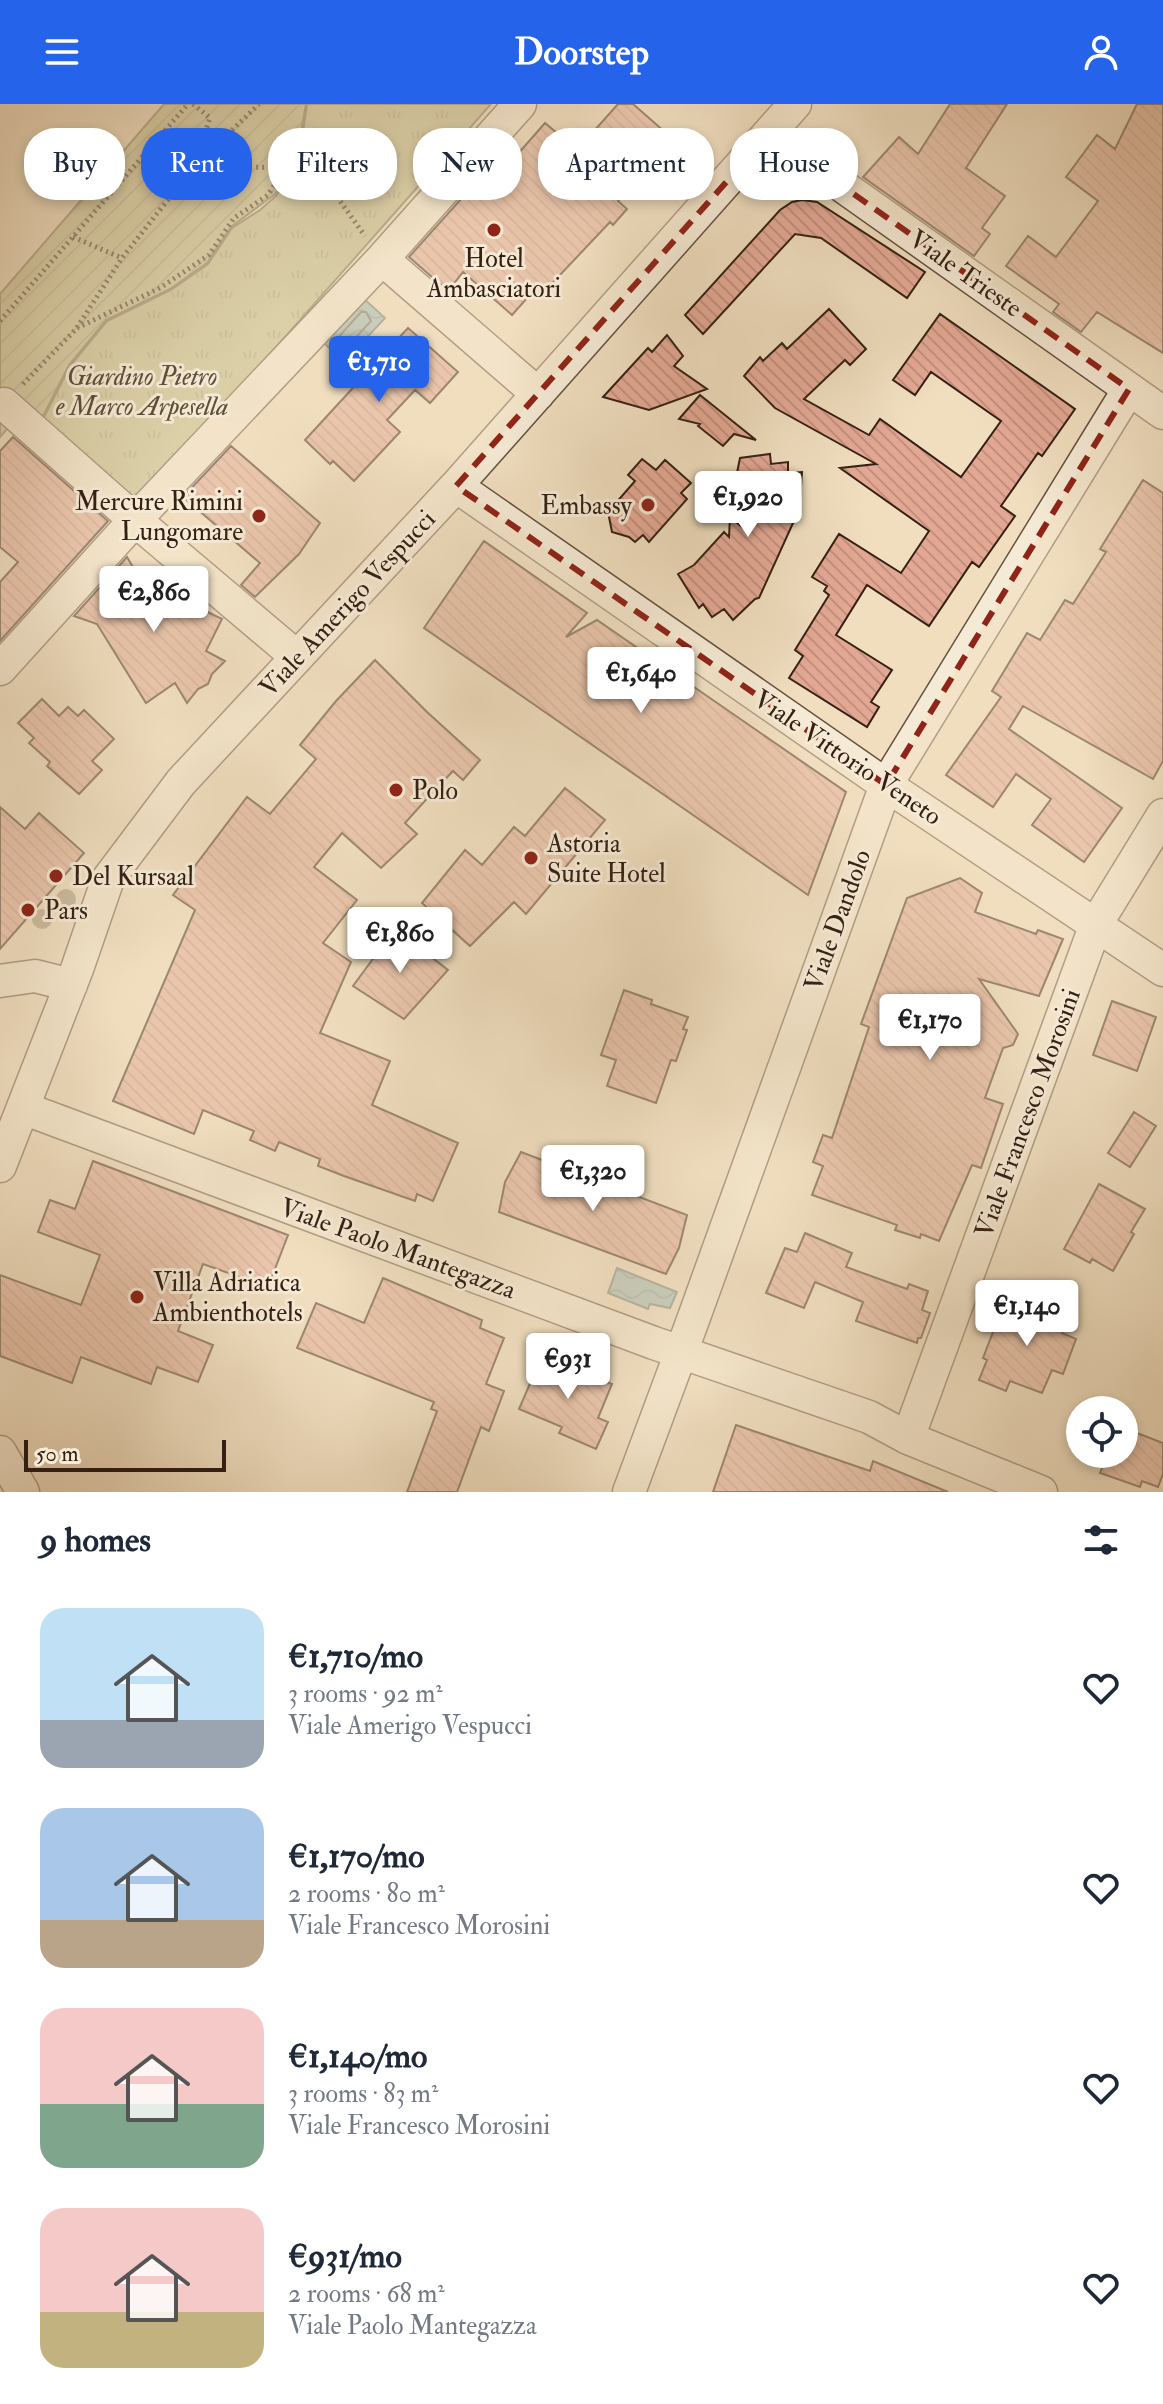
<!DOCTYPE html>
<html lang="en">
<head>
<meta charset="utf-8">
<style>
	body { margin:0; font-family:"IM FELL Double Pica",serif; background:#f6f6f7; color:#1f2937; height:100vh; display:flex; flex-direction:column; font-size:30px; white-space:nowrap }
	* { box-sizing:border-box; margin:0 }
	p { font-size:26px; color:#747a83 }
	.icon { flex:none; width:44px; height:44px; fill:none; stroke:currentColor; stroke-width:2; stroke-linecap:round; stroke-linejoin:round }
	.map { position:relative; height:1388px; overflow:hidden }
	.drawer { display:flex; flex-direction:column; background:#fff; flex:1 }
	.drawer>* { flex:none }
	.hud { position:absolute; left:24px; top:24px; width:1116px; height:72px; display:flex; gap:16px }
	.fabs { position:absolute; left:1066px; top:1292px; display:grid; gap:16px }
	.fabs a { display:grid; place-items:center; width:72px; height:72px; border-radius:50%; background:#fff; box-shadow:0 4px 12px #0003; font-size:40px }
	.scale { position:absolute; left:24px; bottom:20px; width:202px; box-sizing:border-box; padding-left:8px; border:4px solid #352013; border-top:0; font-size:22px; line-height:28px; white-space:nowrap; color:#352013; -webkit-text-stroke:6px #f5ead5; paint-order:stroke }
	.price { position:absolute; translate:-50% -68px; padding:0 18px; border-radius:8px; background:#fff; color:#222; font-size:26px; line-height:52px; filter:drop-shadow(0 2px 4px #0008) }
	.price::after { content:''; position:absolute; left:50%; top:48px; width:24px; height:18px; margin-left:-12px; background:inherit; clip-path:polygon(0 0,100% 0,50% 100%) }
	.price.active { background:#2563eb; color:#fff }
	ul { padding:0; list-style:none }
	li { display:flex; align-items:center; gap:24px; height:200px; padding:0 40px }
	li span { display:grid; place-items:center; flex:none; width:224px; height:160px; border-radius:24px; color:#555 }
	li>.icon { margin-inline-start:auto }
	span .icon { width:96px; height:96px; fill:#fffc; stroke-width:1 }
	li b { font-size:34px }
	h2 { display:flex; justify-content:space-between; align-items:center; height:96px; padding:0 40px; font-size:34px }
	.chip { padding:0 28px; border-radius:32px; background:#fff; box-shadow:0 4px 12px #0003; font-size:28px; line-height:72px }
	.chip.active { background:#2563eb; color:#fff }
	header { display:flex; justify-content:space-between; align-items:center; height:104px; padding:0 40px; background:#2563eb; color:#fff; font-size:36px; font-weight:700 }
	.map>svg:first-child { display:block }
	.park { fill:url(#park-tufts); stroke:#7b7050; stroke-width:2 }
	.garden { fill:url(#garden-furrows); stroke:#7b7050; stroke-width:2 }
	.water { fill:url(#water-waves); stroke:#727d76; stroke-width:2 }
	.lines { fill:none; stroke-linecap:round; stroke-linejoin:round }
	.shore { stroke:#686e66; stroke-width:2 }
	.building { fill:url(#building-back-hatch); stroke:#352013; stroke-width:2 }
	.minor-casing { stroke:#64503e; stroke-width:35 }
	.path { stroke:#352013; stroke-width:5; stroke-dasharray:2 4; stroke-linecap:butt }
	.minor { stroke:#f5ead5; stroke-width:32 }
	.tree { fill:#a09075 }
	.marked { fill:none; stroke:#8f2418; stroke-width:6; stroke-dasharray:16 10; stroke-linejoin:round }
	.poi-dot { fill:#8f2418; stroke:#f5ead5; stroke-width:3 }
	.labels { text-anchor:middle; stroke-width:6; stroke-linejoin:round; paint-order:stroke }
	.poi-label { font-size:26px; fill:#352013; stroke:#f5ead5; text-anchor:start }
	.street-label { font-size:26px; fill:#352013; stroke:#f5ead5 }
	.park-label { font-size:26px; font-style:italic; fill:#5f5038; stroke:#f5ead5 }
</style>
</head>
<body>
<header><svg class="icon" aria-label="menu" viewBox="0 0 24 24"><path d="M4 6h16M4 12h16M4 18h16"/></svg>Doorstep<svg class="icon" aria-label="person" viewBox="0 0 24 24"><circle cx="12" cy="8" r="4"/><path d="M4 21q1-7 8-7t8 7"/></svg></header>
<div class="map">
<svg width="1163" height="1388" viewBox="0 0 1163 1388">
	<defs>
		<pattern id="park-tufts" width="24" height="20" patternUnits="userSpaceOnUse" patternTransform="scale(2)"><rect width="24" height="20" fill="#c1bf8d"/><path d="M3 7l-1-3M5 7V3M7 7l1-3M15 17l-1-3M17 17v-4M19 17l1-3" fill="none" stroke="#a6a479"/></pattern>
		<pattern id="garden-furrows" width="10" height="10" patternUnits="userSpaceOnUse" patternTransform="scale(2)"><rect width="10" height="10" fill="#c1bf8d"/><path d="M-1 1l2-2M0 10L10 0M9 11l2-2" fill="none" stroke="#a6a479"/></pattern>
		<pattern id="water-waves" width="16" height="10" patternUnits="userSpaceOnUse" patternTransform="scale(2)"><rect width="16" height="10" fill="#9bbbb8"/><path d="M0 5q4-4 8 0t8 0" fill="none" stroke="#86a09d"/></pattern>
		<pattern id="building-back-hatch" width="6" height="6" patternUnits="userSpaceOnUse" patternTransform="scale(2)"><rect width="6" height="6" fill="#e3a894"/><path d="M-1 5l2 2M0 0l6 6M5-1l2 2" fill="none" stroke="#c3907f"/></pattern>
	</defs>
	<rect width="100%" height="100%" fill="#f0debf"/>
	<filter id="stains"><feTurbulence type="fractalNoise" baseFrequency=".0025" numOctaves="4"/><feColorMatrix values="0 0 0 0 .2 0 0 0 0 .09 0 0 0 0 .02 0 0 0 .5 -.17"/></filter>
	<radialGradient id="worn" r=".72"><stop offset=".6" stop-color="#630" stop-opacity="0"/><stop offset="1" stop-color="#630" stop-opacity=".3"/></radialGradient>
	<path class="park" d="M307 0H491L131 407 38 325 70 262 107 217 171 186 208 160 232 124 260 106 276 92 287 74 303 28Z"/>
	<path class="garden" d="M164 0H306L301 28 286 73 275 90 231 123 207 159 170 185 106 216 69 261 37 324 20 310 0 333V190Z"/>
	<path class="water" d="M363 194 385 214 344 258 323 238Z
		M617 1164 677 1188 670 1204 650 1200 648 1205 608 1189Z"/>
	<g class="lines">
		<path class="shore" d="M361 208H366L371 217 346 244 342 245 336 236Z"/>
	</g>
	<path class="building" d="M618 0H633L673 35 618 97 627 105 613 121 610 118 543 189 536 184 512 211 463 168 448 187 409 153 488 65 509 60 545 19 577 46Z
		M950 0H1007L966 64 1005 92 982 124 990 130 974 152 863 73 899 33 918 50Z
		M1137 0H1163V249L1097 208 1081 228 1053 208 1059 200 1006 162 1028 132 1056 153 1098 97 1066 73 1097 31 1115 45Z
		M802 96 817 98 925 168 907 194 821 134 795 130 703 230 685 211 780 106 792 98Z
		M829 205 866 245 850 261 845 256 804 295 869 331 880 315 961 373 1001 317 931 268 915 291 893 276 940 210 1075 305 1042 352 1038 349 1001 402 1015 412 979 463 972 458 929 522 867 481 836 531 892 566 871 598 879 603 867 623 789 574 803 552 795 546 829 491 824 487 827 482 812 473 839 430 901 469 929 427 840 364 876 360 775 304 744 272 760 253 763 257 782 239 787 245Z
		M408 224 458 268 430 299 415 286 387 316 400 328 354 377 333 357 330 360 305 336Z
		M667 231 683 252 674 262 707 285 649 306 603 293 648 244 652 248Z
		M700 291 756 336 734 330 723 342 698 322 700 320 679 315Z
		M13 333 108 417 0 537V478L18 458 0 443V347Z
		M231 342 320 419 299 450 255 493 241 481 260 459 183 393Z
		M770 350 771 360 788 358V369L802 368 799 412 793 419 759 494 755 495 733 516 724 505 712 513 703 500 699 504 678 470 694 461 724 428 729 433 730 413 742 423 734 384 740 354Z
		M642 355 656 366 665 356 691 379 681 389 687 395 649 438 643 431 635 438 629 433 612 428 608 408 635 377 628 371Z
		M1143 376 1163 389V657L1153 675 1023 602 1009 625 1122 704 1084 758 1032 721 1051 695 1016 670 993 703 946 671 1001 593 992 587 1027 529 1040 536 1065 496 1073 500 1106 448 1100 445Z
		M484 437 587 509 566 533 597 516 846 688 808 791 424 524Z
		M127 453 140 475 222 515 206 547 225 557 212 570 208 580 198 585 187 599 175 579 146 599 97 520 74 512Z
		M375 556 427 608 480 656 463 676 453 667 432 689 405 719 417 730 381 764 342 729 314 763 357 796 323 839 351 858 320 929 390 957 372 1001 458 1039 433 1097 417 1090 415 1097 344 1072 318 1062 320 1055 279 1038 275 1047 250 1036 254 1027 203 1006 194 1030 113 997 195 806 173 791 247 693 270 710 316 655 300 641 336 597Z
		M42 595 59 612 68 603 78 612 84 606 114 635 92 657 102 666 79 690 47 662 50 658 29 639 34 634 18 619Z
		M565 684 605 716 526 810 514 798 470 842 422 799 465 746 482 761 514 723 525 732Z
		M0 703 25 725 39 709 84 749 0 845Z
		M960 774 982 789 975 808 1036 830 1038 826 1063 835 1039 892 979 875 1018 930 1013 941 1003 944 985 994 1003 1000 981 1064 972 1061 939 1137 921 1130 920 1134 895 1126 897 1121 812 1091 823 1062 813 1058 823 1031 832 1034 869 923 861 920 907 794Z
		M395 825 448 866 404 915 353 882Z
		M624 886 652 896 651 900 688 913 683 925 687 926 676 957 671 956 656 999 607 982 616 956 601 951Z
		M1112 897 1156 913 1137 967 1093 951Z
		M1134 1008 1156 1022 1130 1063 1108 1049Z
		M521 1048 687 1111 679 1144 666 1170 499 1108 505 1078Z
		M93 1057 288 1131 268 1183 203 1160 178 1227 213 1241 198 1278 157 1263 151 1280 81 1253 72 1279 0 1252V1171L81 1201 100 1151 38 1128 50 1096 75 1105Z
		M1099 1080 1145 1105 1131 1128 1134 1130 1113 1167 1092 1155 1090 1159 1064 1145Z
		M805 1129 852 1149 846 1163 907 1185 909 1180 928 1187 922 1206 930 1209 921 1234H918L917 1239 856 1217 863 1198 815 1178 804 1204 766 1189 785 1144 797 1148Z
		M383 1174 482 1216 480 1224 504 1234 486 1280 504 1287 489 1327 481 1323 457 1388H407L437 1307 431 1305 434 1298 297 1244 316 1199 364 1219Z
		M1008 1198 1030 1207 1035 1198 1069 1211 1062 1229 1076 1235 1063 1270 1052 1266 1042 1289 1010 1277 1006 1287 979 1276 987 1256 983 1254 1000 1210 1003 1211Z
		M541 1254 612 1280 598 1314 608 1318 596 1345 559 1329 562 1323 519 1305Z
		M736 1321 870 1367 873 1357 948 1388H713Z
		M1124 1324 1163 1339V1370L1158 1383 1142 1377 1140 1383 1100 1369 1108 1350H1124Z"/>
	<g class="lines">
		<defs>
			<path id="minor" d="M769 30 1163 309
				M382 155 538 290
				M4 300 135 416 297 553
				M456 382 886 681 1163 866
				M0 565 135 416 382 155 520 0
				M0 877 35 872 71 881
				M23 1004 654 1239 869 1313 908 1334 1041 1388
				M0 1062 77 865 108 775 181 678 456 382 795 0
				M908 1334 1096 820 1163 711
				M0 1348 23 1388
				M629 1388 693 1216 886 681 1129 285"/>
		</defs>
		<use href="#minor" class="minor-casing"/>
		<path class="path" d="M193 0 210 14 193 64 286 63 330 83 365 132
			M73 133 122 154
			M0 217 188 0
			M77 224 160 184 209 151 234 114 268 91 286 63
			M23 280 76 225 122 154 193 64 259 0"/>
		<use href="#minor" class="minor"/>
	</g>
	<g class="tree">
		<circle cx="66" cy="795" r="10"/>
		<circle cx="42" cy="815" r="10"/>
	</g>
	<path d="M0 0H1163V1388H0ZM769 30 1129 285 886 681 456 382Z" fill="#f0debf" fill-opacity=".55" fill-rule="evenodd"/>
	<path class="marked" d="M769 30 1129 285 886 681 456 382Z"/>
	<g class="poi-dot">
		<circle cx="494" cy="126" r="8"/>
		<circle cx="648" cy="401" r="8"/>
		<circle cx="259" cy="412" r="8"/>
		<circle cx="396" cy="686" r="8"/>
		<circle cx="531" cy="754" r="8"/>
		<circle cx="56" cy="772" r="8"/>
		<circle cx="28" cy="806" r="8"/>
		<circle cx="137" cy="1193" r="8"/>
	</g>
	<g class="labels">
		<g class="poi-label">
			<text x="494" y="163" text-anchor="middle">Hotel<tspan x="494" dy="30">Ambasciatori</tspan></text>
			<text x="243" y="406" text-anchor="end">Mercure Rimini<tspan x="243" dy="30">Lungomare</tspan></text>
			<text x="632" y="410" text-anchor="end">Embassy</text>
			<text x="412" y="695">Polo</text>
			<text x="547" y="748">Astoria<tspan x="547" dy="30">Suite Hotel</tspan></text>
			<text x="72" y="781">Del Kursaal</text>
			<text x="44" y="815">Pars</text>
			<text x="153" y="1187">Villa Adriatica<tspan x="153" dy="30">Ambienthotels</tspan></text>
		</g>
		<g class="street-label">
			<text transform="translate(966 169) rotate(35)" y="9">Viale Trieste</text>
			<text transform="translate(347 499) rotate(-47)" y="9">Viale Amerigo Vespucci</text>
			<text transform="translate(848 653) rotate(34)" y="9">Viale Vittorio Veneto</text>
			<text transform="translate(837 816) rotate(-70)" y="9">Viale Dandolo</text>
			<text transform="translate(1027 1009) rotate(-70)" y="9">Viale Francesco Morosini</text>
			<text transform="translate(398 1144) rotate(20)" y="9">Viale Paolo Mantegazza</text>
		</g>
		<g class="park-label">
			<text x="142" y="281">Giardino Pietro<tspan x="142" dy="30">e Marco Arpesella</tspan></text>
		</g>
	</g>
	<rect width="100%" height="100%" filter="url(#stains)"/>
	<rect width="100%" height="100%" fill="url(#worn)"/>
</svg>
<div class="fabs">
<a><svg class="icon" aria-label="locate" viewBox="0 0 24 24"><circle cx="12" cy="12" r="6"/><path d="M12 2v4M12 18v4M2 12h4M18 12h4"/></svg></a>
</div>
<div class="scale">50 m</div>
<b class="price active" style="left:379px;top:300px">€1,710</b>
<b class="price" style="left:748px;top:435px">€1,920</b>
<b class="price" style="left:154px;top:530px">€2,860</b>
<b class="price" style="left:641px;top:611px">€1,640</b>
<b class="price" style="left:400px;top:871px">€1,860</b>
<b class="price" style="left:930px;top:958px">€1,170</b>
<b class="price" style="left:593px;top:1109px">€1,320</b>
<b class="price" style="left:1027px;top:1244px">€1,140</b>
<b class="price" style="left:568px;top:1297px">€931</b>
<div class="hud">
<a class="chip">Buy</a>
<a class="chip active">Rent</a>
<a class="chip">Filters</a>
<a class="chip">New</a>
<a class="chip">Apartment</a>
<a class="chip">House</a>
</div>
</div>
<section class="drawer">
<h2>9 homes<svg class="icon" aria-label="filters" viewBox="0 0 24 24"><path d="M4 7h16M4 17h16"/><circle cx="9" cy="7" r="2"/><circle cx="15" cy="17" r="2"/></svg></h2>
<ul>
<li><span style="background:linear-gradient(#bfe0f5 70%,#9aa5b1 0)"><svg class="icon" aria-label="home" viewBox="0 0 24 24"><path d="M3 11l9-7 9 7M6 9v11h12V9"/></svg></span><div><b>€1,710/mo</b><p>3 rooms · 92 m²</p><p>Viale Amerigo Vespucci</p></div><svg class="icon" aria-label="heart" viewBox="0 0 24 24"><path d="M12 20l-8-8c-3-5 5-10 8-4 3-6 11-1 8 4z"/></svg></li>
<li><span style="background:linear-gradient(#a9c7e8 70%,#b9a48a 0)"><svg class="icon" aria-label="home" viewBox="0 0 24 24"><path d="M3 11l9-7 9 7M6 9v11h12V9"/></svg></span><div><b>€1,170/mo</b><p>2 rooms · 80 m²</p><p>Viale Francesco Morosini</p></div><svg class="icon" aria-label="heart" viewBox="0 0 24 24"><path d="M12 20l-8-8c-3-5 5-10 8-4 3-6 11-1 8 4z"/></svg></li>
<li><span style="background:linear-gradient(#f6c9c9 60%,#7fa58c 0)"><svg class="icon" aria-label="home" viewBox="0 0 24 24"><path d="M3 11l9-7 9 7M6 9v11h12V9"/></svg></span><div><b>€1,140/mo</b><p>3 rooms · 83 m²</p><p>Viale Francesco Morosini</p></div><svg class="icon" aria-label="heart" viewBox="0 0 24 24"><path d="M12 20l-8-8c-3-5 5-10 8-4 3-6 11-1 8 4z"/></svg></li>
<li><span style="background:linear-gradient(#f6c9c9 65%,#c2b280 0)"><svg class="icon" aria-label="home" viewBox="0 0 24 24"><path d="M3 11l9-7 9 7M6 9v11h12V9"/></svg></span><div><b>€931/mo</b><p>2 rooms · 68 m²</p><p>Viale Paolo Mantegazza</p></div><svg class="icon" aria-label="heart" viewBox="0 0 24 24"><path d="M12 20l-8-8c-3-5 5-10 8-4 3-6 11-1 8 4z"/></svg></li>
</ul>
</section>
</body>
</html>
